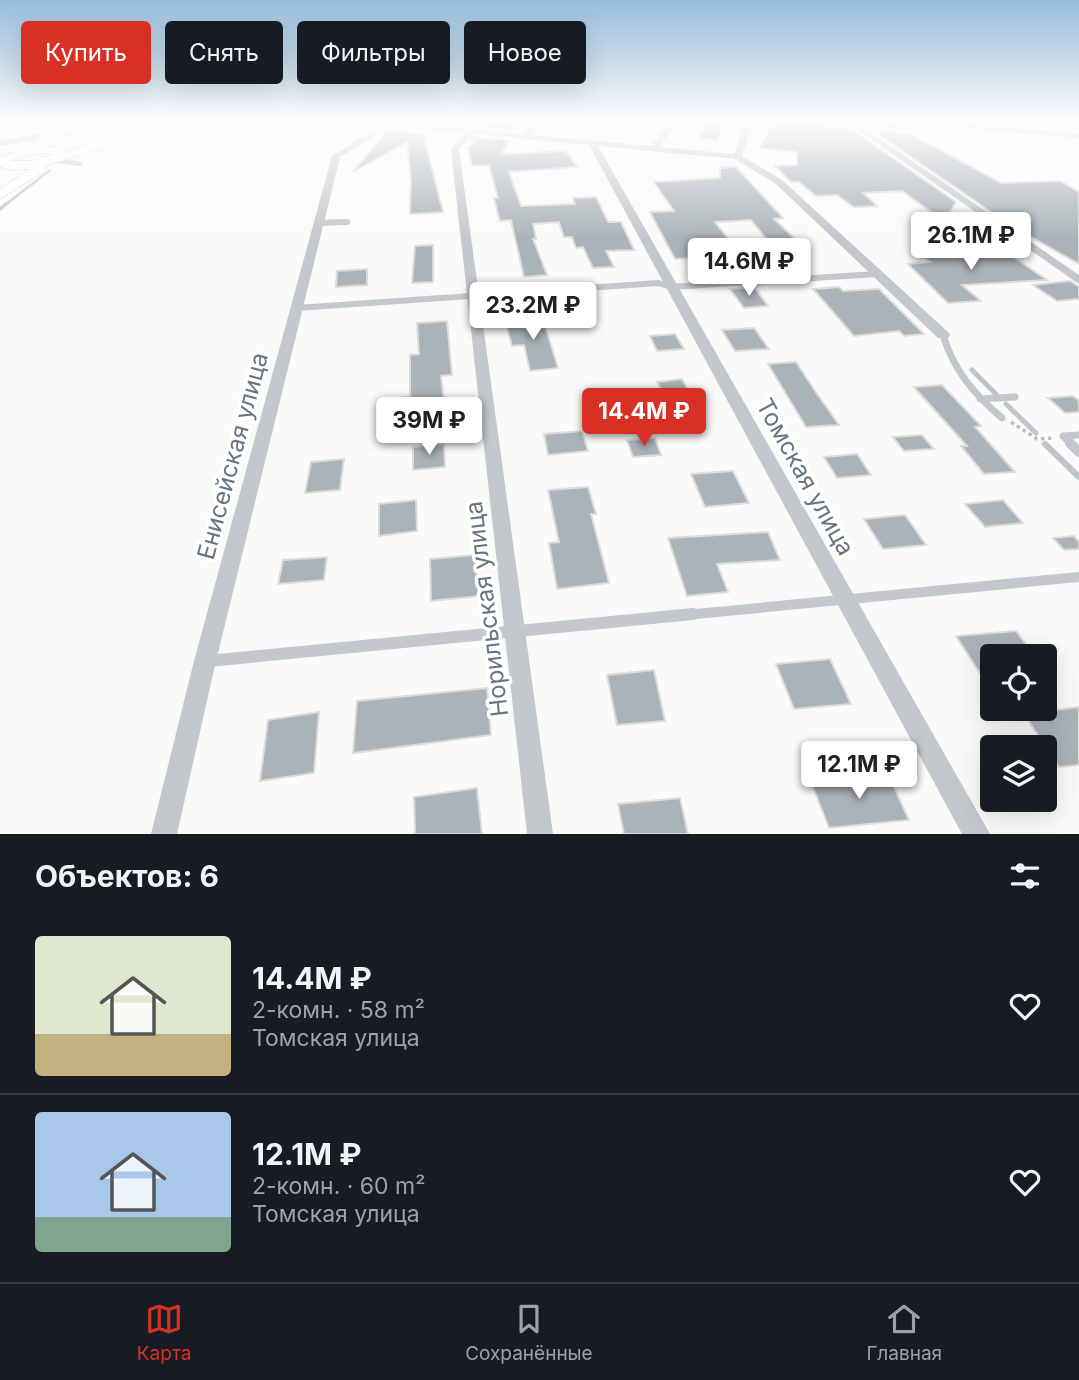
<!DOCTYPE html>
<html lang="ru">
<head>
<meta charset="utf-8">
<style>
	body { margin:0; font-family:Inter,sans-serif; background:#242831; color:#f1f3f6; height:100vh; display:flex; flex-direction:column; font-size:26px; white-space:nowrap }
	* { box-sizing:border-box; margin:0 }
	p { font-size:23px; color:#9ea1a6 }
	.icon { flex:none; width:38px; height:38px; fill:none; stroke:currentColor; stroke-width:2; stroke-linecap:round; stroke-linejoin:round }
	.map { position:relative; height:834px; overflow:hidden }
	.sheet { display:flex; flex-direction:column; background:#171b24; flex:1 }
	.sheet>* { flex:none }
	.banner { position:absolute; left:21px; top:21px; width:700px; height:63px; display:flex; gap:14px }
	.fabs { position:absolute; left:980px; top:644px; display:grid; gap:14px }
	.fabs a { display:grid; place-items:center; width:77px; height:77px; border-radius:7px; background:#171b24; box-shadow:0 7px 28px #0002; font-size:35px }
	.price { position:absolute; translate:-50% -60px; padding:0 16px; border-radius:7px; background:#fff; color:#222; font-size:23px; line-height:46px; filter:drop-shadow(0 2px 4px #0008) }
	.price::after { content:''; position:absolute; left:50%; top:42px; width:21px; height:16px; margin-left:-10px; background:inherit; clip-path:polygon(0 0,100% 0,50% 100%) }
	.price.on { background:#d93025; color:#fff }
	ul { padding:0; list-style:none }
	li { display:flex; align-items:center; gap:21px; height:175px; padding:0 35px }
	li+li { border-top:2px solid #363941 }
	li span { display:grid; place-items:center; flex:none; width:196px; height:140px; border-radius:7px; color:#555 }
	li>.icon { margin-inline-start:auto }
	span .icon { width:84px; height:84px; fill:#fffc; stroke-width:1 }
	li b { font-size:30px }
	h2 { display:flex; justify-content:space-between; align-items:center; height:84px; padding:0 35px; font-size:30px }
	.chip { padding:0 24px; border-radius:7px; background:#171b24; box-shadow:0 7px 28px #0002; font-size:24px; line-height:63px }
	.chip.on { background:#d93025; color:#fff }
	.tabs { display:flex; justify-content:space-around; align-items:center; height:98px; border-top:2px solid #363941; background:#171b24; font-size:19px; color:#9ea1a6 }
	.tabs a { display:grid; justify-items:center; gap:4px }
	.tabs .on { color:#d93025 }
	.map>svg:first-child { display:block }
	.lines { fill:none; stroke-linecap:round; stroke-linejoin:round }
	.stream-far3 { stroke:#bbc7cb; stroke-width:2.5 }
	.stream-far2 { stroke:#bbc7cb; stroke-width:3.5 }
	.stream-far1 { stroke:#bbc7cb; stroke-width:5 }
	.stream { stroke:#bbc7cb; stroke-width:6 }
	.building { fill:#aab3b9; stroke:#dcdcda; stroke-width:2 }
	.secondary-casing { stroke:#b3babf; stroke-width:1 }
	.path-far1 { stroke:#bbbfc2; stroke-width:2; stroke-dasharray:2 2; stroke-linecap:butt }
	.path { stroke:#bbbfc2; stroke-width:3.5; stroke-dasharray:3.5 3.5; stroke-linecap:butt }
	.lane-far4 { stroke:#c3c8cc; stroke-width:4.5 }
	.lane-far3 { stroke:#c3c8cc; stroke-width:6 }
	.lane-far2 { stroke:#c3c8cc; stroke-width:7 }
	.lane-far1 { stroke:#c3c8cc; stroke-width:10 }
	.lane { stroke:#c3c8cc; stroke-width:12 }
	.street { fill:#c3c8cc; fill-rule:evenodd }
	.secondary { fill:#fff; fill-rule:evenodd }
	.labels { text-anchor:middle; stroke-width:7; stroke-linejoin:round; paint-order:stroke }
	.street-label { font-size:24px; fill:#657683; stroke:#fff }
</style>
</head>
<body>
<div class="map">
<svg width="1079" height="834" viewBox="0 0 1079 834">
	<rect width="100%" height="100%" fill="#fafaf8"/>
	<g class="lines">
		<path class="stream-far3" d="M5 205 49 171"/>
		<path class="stream-far2" d="M0 209 7 203"/>
		<path class="stream-far1" d="M972 370 996 394
			M1006 404 1036 433"/>
		<path class="stream" d="M1045 444 1079 477"/>
	</g>
	<path class="building" d="M464 122H517L513 131 464 126Z
		M706 122H725L717 140 699 138Z
		M792 122 851 129 956 202 944 221 902 191 863 193 877 206 854 207 837 195 816 196 799 182H791L775 166 797 165V152L759 148 773 123 792 126Z
		M872 130 913 135 1001 183 1060 181 1079 192V264L1010 225Z
		M387 131 423 134 443 212 410 214 411 180 407 142 353 172Z
		M473 137 509 140 502 154 566 151 577 167 509 172 521 206 575 204 573 198 596 197 608 222H621L634 250 606 251 614 267 593 268 583 247 576 248 572 237H564L559 222 533 224 536 239H533L547 275 524 277 511 220 500 221 494 198H498L489 165 472 166 468 148 476 140H471Z
		M736 167 783 218 774 219 796 240 769 242 751 220 715 222 752 270 741 271 746 277 723 278 707 257 675 259 650 212 674 211 654 182 720 178V168Z
		M433 245V282L412 283 415 246Z
		M1000 248 1047 280 962 285 981 301 948 303 908 264 930 262 918 253Z
		M367 269V285L336 287 337 271Z
		M1070 281 1079 287V299L1057 301 1033 285Z
		M754 287 768 306 744 308 730 289Z
		M839 287 843 291 879 289 924 334 904 336 899 331 854 336 813 289Z
		M542 316 558 368 530 371 524 345 512 346 505 320Z
		M447 321 452 375 441 376 446 417 402 421 401 398 410 397V355L419 354 417 323Z
		M754 328 769 349 735 351 722 330Z
		M675 334 684 349 657 351 650 336Z
		M796 362 815 391 839 425 806 427 768 364Z
		M682 379 693 398 667 400 657 382Z
		M942 385 981 426 975 427 1015 472 984 474 961 446H967L914 387Z
		M1073 396 1079 401V412L1065 413 1048 398Z
		M582 431 588 451 548 455 544 434Z
		M922 435 934 449 904 451 893 437Z
		M655 438 661 455 633 457 627 440Z
		M444 444 445 467 413 470V447Z
		M857 454 871 475 837 478 824 457Z
		M344 459 340 490 305 493 311 462Z
		M733 471 749 503 705 507 691 474Z
		M588 487 596 514H591L609 583 557 589 549 543 559 542 548 490Z
		M416 500 417 531 379 536V504Z
		M1003 500 1023 523 985 527 965 504Z
		M905 515 926 545 883 549 864 519Z
		M768 532 780 560 717 564 728 592 687 596 668 538Z
		M1074 536 1079 542V549L1064 550 1053 538Z
		M475 555 479 596 431 601 430 559Z
		M327 557 324 580 278 584 283 560Z
		M1016 631 1035 656H992V692L956 636Z
		M830 659 851 704 794 709 776 664Z
		M654 670 665 721 617 725 607 675Z
		M487 688 491 735 353 753 357 701Z
		M1079 707V765L1059 767 1024 714Z
		M319 712 314 773 260 781 268 720Z
		M888 774 909 820 829 828 811 782Z
		M477 788 482 834H415L414 797Z
		M680 798 688 834H624L618 804Z"/>
	<g class="lines">
		<defs>
			<path id="secondary" d="M50 122H62L46 146 61 148 65 152 152 122H168L109 146 45 166V171L0 199V189L30 169 13 170 0 167V157L33 146ZM38 153 53 154 32 161H10Z"/>
		</defs>
		<use href="#secondary" class="secondary-casing"/>
		<path class="path-far1" d="M18 125 28 126
			M89 133 99 122
			M62 135 73 134"/>
		<path class="path" d="M1011 422 1037 439 1054 438"/>
		<path class="lane-far4" d="M54 160 80 164"/>
		<path class="lane-far3" d="M318 223 347 222
			M297 308 658 283 671 287 877 274"/>
		<path class="lane-far2" d="M943 335C954 371 974 394 1002 418
			M980 399 1015 397
			M1063 436 1072 445
			M1063 436 1079 435"/>
		<path class="lane-far1" d="M1070 443 1079 452
			M675 616 1079 577"/>
		<path class="lane" d="M208 661 693 614"/>
		<path class="street" d="M366 122H397L522 134 536 122H544L530 135 652 146 668 122H676L660 147 734 154 745 122H753L742 156 782 180 948 332 950 335 948 338H938L776 184 735 159 598 146 990 834H962L589 145 472 134 459 150 553 834H527L451 150 464 133 391 126 340 157 216 661 177 834H151L194 661 332 156 381 125Z
			M819 122 929 125 934 122H950L1079 134V138L939 126 931 130 863 127 1079 275V284L852 126Z
			M47 133H50V137L0 146V140Z"/>
		<use href="#secondary" class="secondary"/>
	</g>
	<linearGradient id="sky" x2="0" y2="1"><stop stop-color="#96bcdc"/><stop offset="0.51" stop-color="#fdfdfc"/><stop offset="1" stop-color="#fdfdfc" stop-opacity="0"/></linearGradient>
	<rect width="1079" height="239" fill="url(#sky)"/>
	<g class="labels">
		<g class="street-label">
			<text transform="translate(233 456) rotate(-75)" y="8">Енисейская улица</text>
			<text transform="translate(805 477) rotate(61)" y="8">Томская улица</text>
			<text transform="translate(487 609) rotate(-97)" y="8">Норильская улица</text>
		</g>
	</g>
</svg>
<div class="fabs">
<a><svg class="icon" aria-label="locate" viewBox="0 0 24 24"><circle cx="12" cy="12" r="6"/><path d="M12 2v4M12 18v4M2 12h4M18 12h4"/></svg></a>
<a><svg class="icon" aria-label="layers" viewBox="0 0 24 24"><path d="M12 4l9 5-9 5-9-5zM3 14l9 5 9-5"/></svg></a>
</div>
<b class="price" style="left:971px;top:272px">26.1M ₽</b>
<b class="price" style="left:749px;top:298px">14.6M ₽</b>
<b class="price" style="left:533px;top:342px">23.2M ₽</b>
<b class="price on" style="left:644px;top:448px">14.4M ₽</b>
<b class="price" style="left:429px;top:457px">39M ₽</b>
<b class="price" style="left:859px;top:801px">12.1M ₽</b>
<div class="banner">
<a class="chip on">Купить</a>
<a class="chip">Снять</a>
<a class="chip">Фильтры</a>
<a class="chip">Новое</a>
</div>
</div>
<section class="sheet">
<h2>Объектов: 6<svg class="icon" aria-label="filters" viewBox="0 0 24 24"><path d="M4 7h16M4 17h16"/><circle cx="9" cy="7" r="2"/><circle cx="15" cy="17" r="2"/></svg></h2>
<ul>
<li><span style="background:linear-gradient(#dfe7d0 70%,#c2b280 0)"><svg class="icon" aria-label="home" viewBox="0 0 24 24"><path d="M3 11l9-7 9 7M6 9v11h12V9"/></svg></span><div><b>14.4M ₽</b><p>2-комн. · 58 m²</p><p>Томская улица</p></div><svg class="icon" aria-label="heart" viewBox="0 0 24 24"><path d="M12 20l-8-8c-3-5 5-10 8-4 3-6 11-1 8 4z"/></svg></li>
<li><span style="background:linear-gradient(#a9c7e8 75%,#7fa58c 0)"><svg class="icon" aria-label="home" viewBox="0 0 24 24"><path d="M3 11l9-7 9 7M6 9v11h12V9"/></svg></span><div><b>12.1M ₽</b><p>2-комн. · 60 m²</p><p>Томская улица</p></div><svg class="icon" aria-label="heart" viewBox="0 0 24 24"><path d="M12 20l-8-8c-3-5 5-10 8-4 3-6 11-1 8 4z"/></svg></li>
</ul>
</section>
<nav class="tabs">
<a class="on"><svg class="icon" aria-label="map" viewBox="0 0 24 24"><path d="M3 6l6-2 6 2 6-2v14l-6 2-6-2-6 2zM9 4v14M15 6v14"/></svg>Карта</a>
<a><svg class="icon" aria-label="saved" viewBox="0 0 24 24"><path d="M7 4h10v16l-5-4-5 4z"/></svg>Сохранённые</a>
<a><svg class="icon" aria-label="home" viewBox="0 0 24 24"><path d="M3 11l9-7 9 7M6 9v11h12V9"/></svg>Главная</a>
</nav>
</body>
</html>
